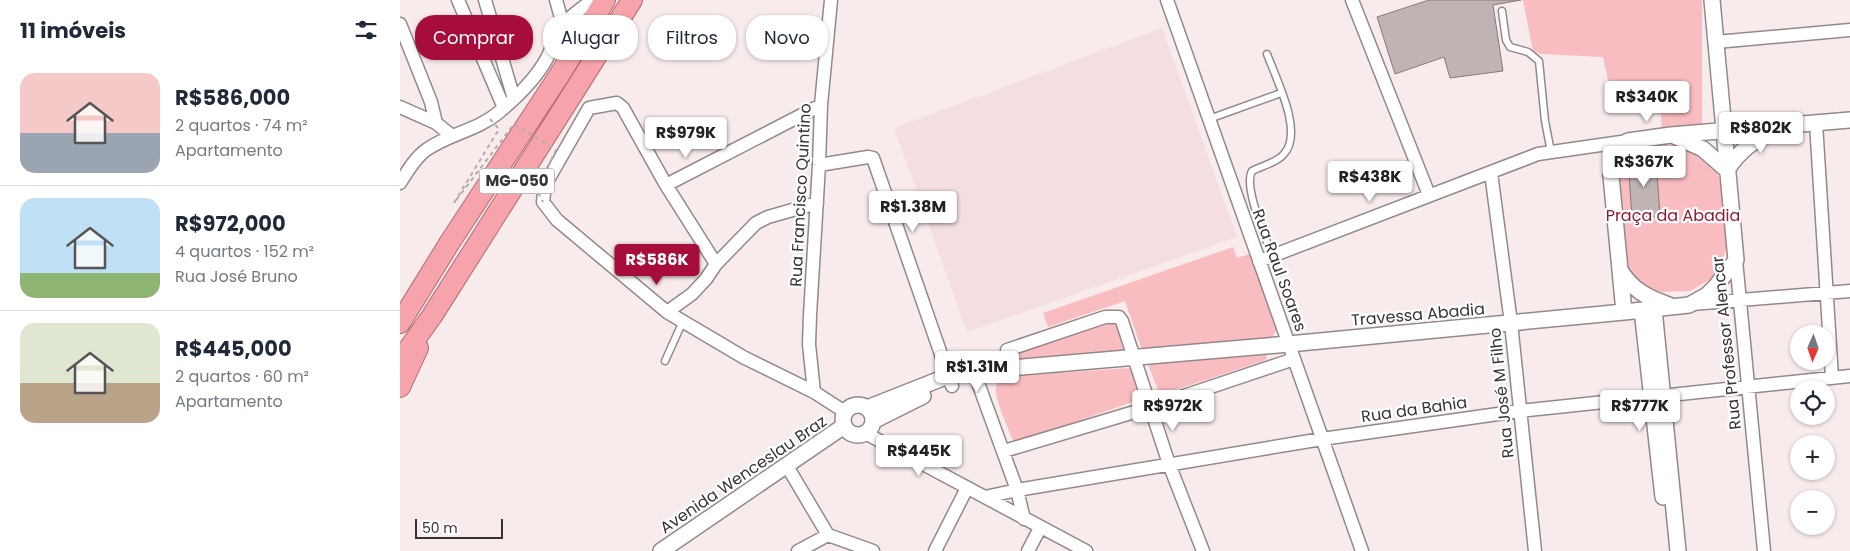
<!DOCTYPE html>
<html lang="pt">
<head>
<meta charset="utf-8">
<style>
	body { margin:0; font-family:Poppins,sans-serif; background:#f6f6f7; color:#1f2937; height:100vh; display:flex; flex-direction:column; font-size:19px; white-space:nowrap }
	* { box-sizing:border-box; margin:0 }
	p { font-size:16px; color:#747a83 }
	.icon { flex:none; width:28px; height:28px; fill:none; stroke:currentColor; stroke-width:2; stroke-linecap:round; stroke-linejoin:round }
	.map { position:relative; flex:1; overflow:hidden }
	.sheet { display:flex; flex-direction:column; background:#fff; width:400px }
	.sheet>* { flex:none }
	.banner { position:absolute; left:15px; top:15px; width:475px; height:45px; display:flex; gap:10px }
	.needle { width:32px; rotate:182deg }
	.fabs { position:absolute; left:1390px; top:325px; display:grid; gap:10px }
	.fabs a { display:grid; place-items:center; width:45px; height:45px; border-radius:50%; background:#fff; box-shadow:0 1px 4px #0004; font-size:25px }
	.scale { position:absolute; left:15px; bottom:12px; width:88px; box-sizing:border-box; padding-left:5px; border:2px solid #383333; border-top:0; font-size:14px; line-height:18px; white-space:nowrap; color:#383333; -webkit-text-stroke:4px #fff; paint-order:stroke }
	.price { position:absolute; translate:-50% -42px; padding:0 11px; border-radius:5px; background:#fff; color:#222; font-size:16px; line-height:32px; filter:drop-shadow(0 1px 2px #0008) }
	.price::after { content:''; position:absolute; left:50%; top:30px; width:15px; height:11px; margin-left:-8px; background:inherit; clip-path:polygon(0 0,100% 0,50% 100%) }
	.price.active { background:#a60d3a; color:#fff }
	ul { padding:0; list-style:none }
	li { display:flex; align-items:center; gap:15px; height:125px; padding:0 20px }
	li+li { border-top:1px solid #e0e1e3 }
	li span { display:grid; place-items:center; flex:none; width:140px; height:100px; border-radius:15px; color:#555 }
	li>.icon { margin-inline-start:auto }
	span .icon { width:60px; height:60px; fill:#fffc; stroke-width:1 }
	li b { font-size:21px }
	h2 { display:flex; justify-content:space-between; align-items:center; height:60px; padding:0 20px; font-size:21px }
	.tag { padding:0 18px; border-radius:20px; background:#fff; box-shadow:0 1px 4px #0004; font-size:18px; line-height:45px }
	.tag.active { background:#a60d3a; color:#fff }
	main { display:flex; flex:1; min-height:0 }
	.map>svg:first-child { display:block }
	.built { fill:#f4dedf }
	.green { fill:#f9bdc1 }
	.building { fill:#bfb3b4; stroke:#867b7c }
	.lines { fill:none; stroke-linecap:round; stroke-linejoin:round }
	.service-casing { stroke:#94898a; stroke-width:9 }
	.minor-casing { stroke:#94898a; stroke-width:15 }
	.tertiary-casing { stroke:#94898a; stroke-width:18 }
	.trunk-casing { stroke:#b26d73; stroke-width:22 }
	.service { stroke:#fff; stroke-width:6 }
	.minor { stroke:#fff; stroke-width:12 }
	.tertiary { stroke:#fff; stroke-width:15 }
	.trunk { stroke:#f6a3ab; stroke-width:20 }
	.path-bridge { stroke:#b4aaaa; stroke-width:2; stroke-dasharray:4 4; stroke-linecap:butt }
	.labels { text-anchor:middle; stroke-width:4.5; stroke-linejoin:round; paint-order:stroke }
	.shield { fill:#fff; stroke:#747070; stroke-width:1 }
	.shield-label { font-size:15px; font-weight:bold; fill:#383333 }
	.street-label { font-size:16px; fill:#383333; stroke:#fff }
	.park-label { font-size:16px; fill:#8d1934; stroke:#fff }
</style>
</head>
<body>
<main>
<section class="sheet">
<h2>11 imóveis<svg class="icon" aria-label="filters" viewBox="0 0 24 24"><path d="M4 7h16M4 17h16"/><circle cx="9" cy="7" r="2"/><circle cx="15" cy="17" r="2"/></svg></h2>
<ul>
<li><span style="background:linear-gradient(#f6c9c9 60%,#9aa5b1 0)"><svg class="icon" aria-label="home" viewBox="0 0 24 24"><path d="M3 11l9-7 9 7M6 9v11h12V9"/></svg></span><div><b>R$586,000</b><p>2 quartos · 74 m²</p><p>Apartamento</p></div></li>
<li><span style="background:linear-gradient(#bfe0f5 75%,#8fb573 0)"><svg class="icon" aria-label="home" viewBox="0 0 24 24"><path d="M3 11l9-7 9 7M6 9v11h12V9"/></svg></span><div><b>R$972,000</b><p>4 quartos · 152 m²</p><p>Rua José Bruno</p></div></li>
<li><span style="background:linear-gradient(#dfe7d0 60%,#b9a48a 0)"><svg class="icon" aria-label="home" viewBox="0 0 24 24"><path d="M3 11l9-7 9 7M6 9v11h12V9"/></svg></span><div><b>R$445,000</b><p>2 quartos · 60 m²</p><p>Apartamento</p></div></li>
</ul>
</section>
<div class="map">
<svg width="1450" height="551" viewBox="0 0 1450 551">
	<rect width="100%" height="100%" fill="#f8ebec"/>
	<path class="built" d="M762 28 837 237 567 332 494 128Z"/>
	<path class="green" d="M1123 0H1302V128L1262 132 1260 97 1213 103 1203 57 1141 54 1133 51Z
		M1245 145H1282L1313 163 1322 186 1328 243 1323 259 1311 279 1290 291 1261 292 1245 288 1229 274 1226 262C1224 242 1214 180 1221 164 1226 153 1235 149 1245 145Z
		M833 247 837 258 852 253 878 328 872 337 742 350 725 301 648 327 643 313Z
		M707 323 718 325 724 347 721 352 607 362 595 358Z
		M862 353 867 356 866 360 760 395 747 362Z
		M731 368 744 398 614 443C610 432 594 398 596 388 597 381 603 377 610 376Z"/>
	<path class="building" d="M1029 0H1121L1093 5 1103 71 1050 78 1044 57 995 74 977 17Z
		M1256 158 1260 216 1232 218 1228 160Z"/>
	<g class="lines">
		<defs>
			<path id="service" d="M1102 11 1106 40 1110 47 1128 52 1139 61 1145 121 1151 152
				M867 54C876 79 905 134 883 155 876 163 861 166 852 171 843 187 866 237 872 256
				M809 119 881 93
				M265 361 283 321"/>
			<path id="minor" d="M58 0 104 108
				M85 0 114 99
				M156 0 163 25
				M767 0 962 551
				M952 0 1029 195
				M0 24 31 102 36 123
				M1316 42 1450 30
				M0 107 36 123 52 136
				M1416 123 1432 378
				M419 165 468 157 473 158 552 386
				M1091 173 1111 323 1135 551
				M0 183C7 172 15 158 26 150 48 134 76 131 98 113 116 98 134 81 146 60 152 49 155 35 163 25 170 16 183 8 192 0
				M266 185 223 108 217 103 189 108 145 185 143 202 157 220 267 312 343 357 414 392 445 412
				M1336 260 1364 551
				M859 261 1138 154 1228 141
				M316 264 266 185 421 105
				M1292 304 1450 291
				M267 312 292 294 306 279 316 264 356 223 368 217 417 203
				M607 350 705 317H719L722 321 769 464 803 551
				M573 369 617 490 624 519
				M414 392 409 344 410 315 419 165 421 105 431 0
				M465 433 686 551
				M604 451 751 407 894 359
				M387 466 428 535 473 551
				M585 497 617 490 922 439 1119 411 1450 376
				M398 551 428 535
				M535 551 567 488
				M628 551 640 528"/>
			<path id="tertiary" d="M1272 135 1303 149 1327 170C1339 151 1354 140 1375 130
				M1220 270C1232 290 1248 298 1269 305
				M1254 309 1278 551
				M1242 310 1263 497
				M1224 312 1211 176 1215 160 1228 141 1271 135 1450 120
				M443 420a15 15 0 1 1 30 0a15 15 0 1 1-30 0Z
				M467 408 548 376 573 369 588 370 889 344 1224 312 1289 305 1307 295 1316 286 1336 260 1312 0
				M473 421 523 396
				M261 551 444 426"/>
			<path id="trunk" d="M0 323 50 242 160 74 205 0
				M0 361 32 316 232 0
				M0 387 18 348"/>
		</defs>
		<use href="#service" class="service-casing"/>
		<use href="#minor" class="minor-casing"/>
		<use href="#tertiary" class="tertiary-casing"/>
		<use href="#trunk" class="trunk-casing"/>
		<use href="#service" class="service"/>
		<use href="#minor" class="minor"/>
		<use href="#tertiary" class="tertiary"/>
		<use href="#trunk" class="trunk"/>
		<path class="path-bridge" d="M90 119 99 129 54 203 114 124 156 150 137 190 143 202"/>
	</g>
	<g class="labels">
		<rect class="shield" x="79.5" y="168.5" width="75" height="25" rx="4"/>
		<g class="shield-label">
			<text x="117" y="186">MG-050</text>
		</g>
		<g class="street-label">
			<text transform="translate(400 195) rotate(-87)" y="6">Rua Francisco Quintino</text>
			<text transform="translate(880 270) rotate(70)" y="6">Rua Raul Soares</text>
			<text transform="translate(1018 314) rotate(-5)" y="6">Travessa Abadia</text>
			<text transform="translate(1326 343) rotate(-96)" y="6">Rua Professor Alencar</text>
			<text transform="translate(1101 393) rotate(-96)" y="6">Rua José M Filho</text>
			<text transform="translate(1014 409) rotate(-8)" y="6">Rua da Bahia</text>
			<text transform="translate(343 474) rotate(-34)" y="6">Avenida Wenceslau Braz</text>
		</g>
		<g class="park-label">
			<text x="1273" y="221">Praça da Abadia</text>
		</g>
	</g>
</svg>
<div class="fabs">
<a><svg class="needle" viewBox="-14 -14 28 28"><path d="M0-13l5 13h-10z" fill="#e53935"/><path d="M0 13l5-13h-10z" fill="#747a83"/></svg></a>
<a><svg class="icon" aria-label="locate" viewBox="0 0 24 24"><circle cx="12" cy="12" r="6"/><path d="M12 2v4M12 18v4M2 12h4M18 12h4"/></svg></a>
<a>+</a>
<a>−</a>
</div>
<div class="scale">50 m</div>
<b class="price" style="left:1247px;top:123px">R$340K</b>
<b class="price" style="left:1361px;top:154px">R$802K</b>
<b class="price" style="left:286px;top:159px">R$979K</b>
<b class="price" style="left:1244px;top:188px">R$367K</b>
<b class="price" style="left:970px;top:203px">R$438K</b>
<b class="price" style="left:513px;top:233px">R$1.38M</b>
<b class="price active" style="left:257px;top:286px">R$586K</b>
<b class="price" style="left:577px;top:393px">R$1.31M</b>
<b class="price" style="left:773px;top:432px">R$972K</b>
<b class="price" style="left:1240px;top:432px">R$777K</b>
<b class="price" style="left:519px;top:477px">R$445K</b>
<div class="banner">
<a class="tag active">Comprar</a>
<a class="tag">Alugar</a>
<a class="tag">Filtros</a>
<a class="tag">Novo</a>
</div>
</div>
</main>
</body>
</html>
